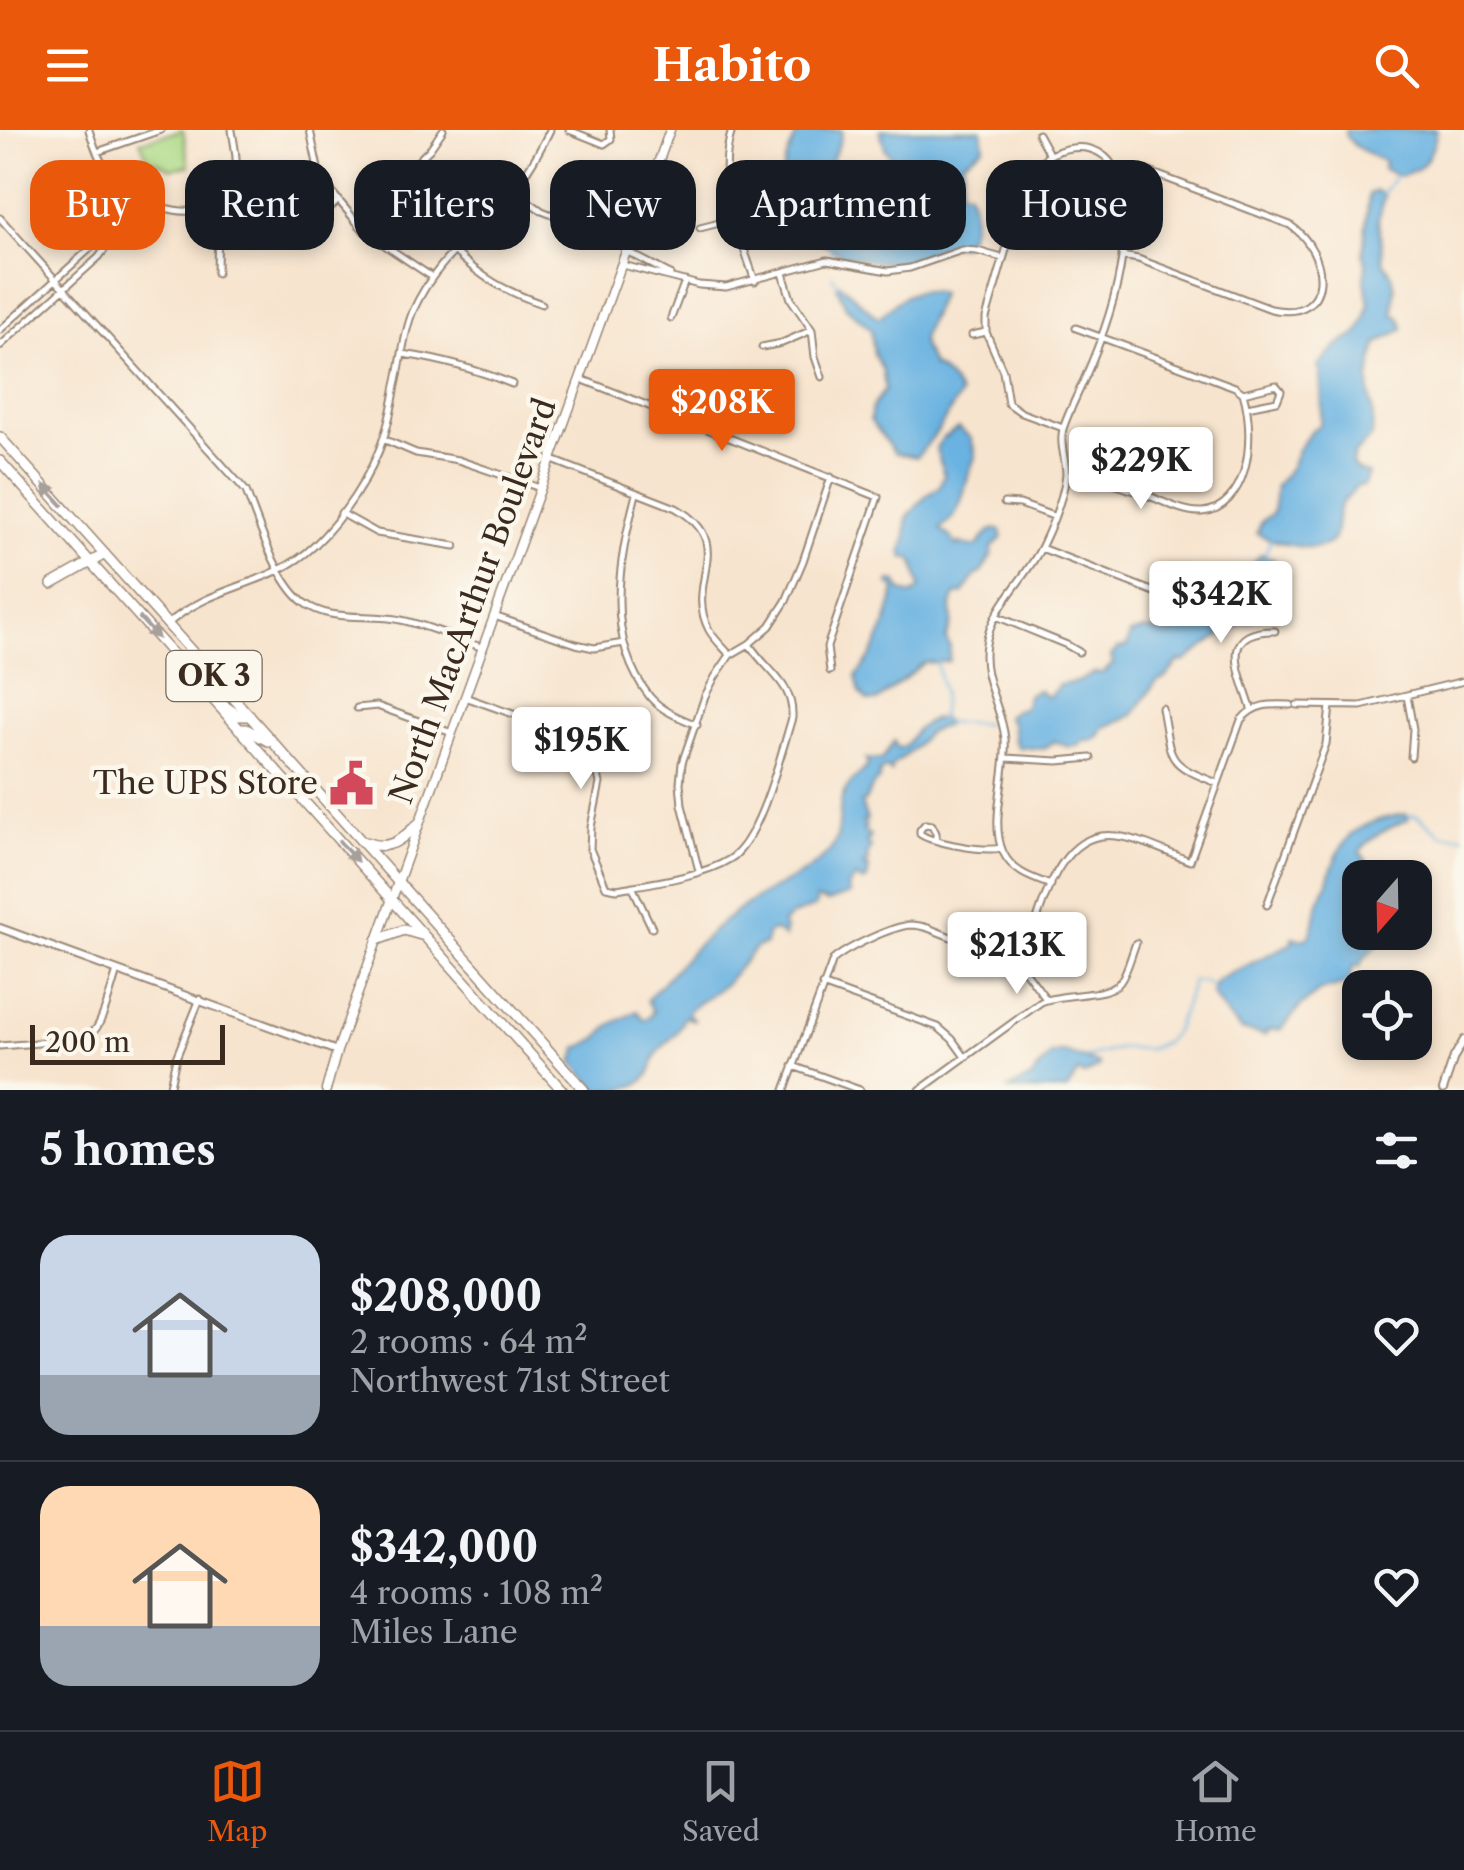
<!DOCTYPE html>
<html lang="en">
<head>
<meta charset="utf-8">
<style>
	body { margin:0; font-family:"Libre Caslon Text",serif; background:#20242c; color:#f1f3f6; height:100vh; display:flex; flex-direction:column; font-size:38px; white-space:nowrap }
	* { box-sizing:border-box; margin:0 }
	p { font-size:32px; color:#9ea1a6 }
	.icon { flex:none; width:55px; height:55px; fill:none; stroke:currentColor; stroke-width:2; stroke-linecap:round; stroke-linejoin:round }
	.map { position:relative; height:960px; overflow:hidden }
	.panel { display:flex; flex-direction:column; background:#171b24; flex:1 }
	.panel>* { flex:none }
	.top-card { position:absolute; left:30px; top:30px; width:1405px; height:90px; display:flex; gap:20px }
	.needle { width:65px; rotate:200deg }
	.tools { position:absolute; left:1342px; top:730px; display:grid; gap:20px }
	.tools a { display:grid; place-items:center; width:90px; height:90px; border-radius:20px; background:#171b24; box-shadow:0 5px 15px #0003; font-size:50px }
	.scale { position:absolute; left:30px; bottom:25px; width:195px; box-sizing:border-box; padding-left:10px; border:5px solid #3b2a1e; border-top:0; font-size:28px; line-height:35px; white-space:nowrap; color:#3b2a1e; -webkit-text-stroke:8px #fbf7ec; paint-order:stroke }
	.price { position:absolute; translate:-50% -85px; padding:0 22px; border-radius:10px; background:#fff; color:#222; font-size:32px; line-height:65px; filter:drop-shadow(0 2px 5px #0008) }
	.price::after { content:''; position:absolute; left:50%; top:60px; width:30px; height:22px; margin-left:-15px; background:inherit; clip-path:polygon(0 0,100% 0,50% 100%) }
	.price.selected { background:#ea580c; color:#fff }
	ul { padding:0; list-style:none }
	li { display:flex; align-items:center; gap:30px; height:250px; padding:0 40px }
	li+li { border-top:2px solid #363941 }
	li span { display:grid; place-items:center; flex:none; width:280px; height:200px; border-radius:30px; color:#555 }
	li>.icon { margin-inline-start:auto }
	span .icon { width:120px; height:120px; fill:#fffc; stroke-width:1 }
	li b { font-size:42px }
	h2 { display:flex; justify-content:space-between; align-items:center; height:120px; padding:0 40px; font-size:42px }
	.tag { padding:0 35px; border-radius:30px; background:#171b24; box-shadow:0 5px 15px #0003; font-size:35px; line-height:90px }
	.tag.selected { background:#ea580c; color:#fff }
	header { display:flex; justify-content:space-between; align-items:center; height:130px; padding:0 40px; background:#ea580c; color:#fff; font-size:45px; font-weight:700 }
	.tabs { display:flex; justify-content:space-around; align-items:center; height:140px; border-top:2px solid #363941; background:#171b24; font-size:28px; color:#9ea1a6 }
	.tabs a { display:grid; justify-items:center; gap:5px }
	.tabs .selected { color:#ea580c }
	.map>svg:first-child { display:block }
	.green { fill:#acd985; stroke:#748252; stroke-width:2.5 }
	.water { fill:#69b2e1; stroke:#526e80; stroke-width:2.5 }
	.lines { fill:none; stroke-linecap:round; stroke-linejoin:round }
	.stream { stroke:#69b2e1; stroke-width:2.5 }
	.minor-casing { stroke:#998776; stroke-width:9 }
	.tertiary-casing { stroke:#998776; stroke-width:10 }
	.secondary-casing { stroke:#998776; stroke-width:11 }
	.trunk-casing { stroke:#998776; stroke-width:12 }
	.minor { stroke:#fff; stroke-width:5 }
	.tertiary { stroke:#fff; stroke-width:6 }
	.secondary { stroke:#fff; stroke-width:8 }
	.trunk { stroke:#fff; stroke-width:9 }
	.oneway { fill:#a79f9a }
	.labels { text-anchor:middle; stroke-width:9; stroke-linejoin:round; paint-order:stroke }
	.shield { fill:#fbf7ec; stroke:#75685c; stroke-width:2.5 }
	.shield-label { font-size:30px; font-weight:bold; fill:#3b2a1e }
	.street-label { font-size:32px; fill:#3b2a1e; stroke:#fbf7ec }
	.poi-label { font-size:32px; fill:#3b2a1e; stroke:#fbf7ec; text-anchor:end }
</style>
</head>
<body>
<header><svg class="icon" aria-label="menu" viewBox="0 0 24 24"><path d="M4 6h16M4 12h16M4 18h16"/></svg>Habito<svg class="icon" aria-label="search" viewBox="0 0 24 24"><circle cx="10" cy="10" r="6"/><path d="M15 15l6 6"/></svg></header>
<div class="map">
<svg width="1464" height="960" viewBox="0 0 1464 960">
	<rect width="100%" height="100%" fill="#fbf7ec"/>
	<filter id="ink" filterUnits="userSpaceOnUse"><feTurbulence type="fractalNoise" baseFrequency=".01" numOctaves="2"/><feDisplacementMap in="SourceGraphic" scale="20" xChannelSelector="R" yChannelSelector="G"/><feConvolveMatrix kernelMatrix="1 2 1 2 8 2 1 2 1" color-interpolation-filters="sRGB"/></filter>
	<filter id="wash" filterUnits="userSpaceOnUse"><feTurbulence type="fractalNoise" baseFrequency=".0048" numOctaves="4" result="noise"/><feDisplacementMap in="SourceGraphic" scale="40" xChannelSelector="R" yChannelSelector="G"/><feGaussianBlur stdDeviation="2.25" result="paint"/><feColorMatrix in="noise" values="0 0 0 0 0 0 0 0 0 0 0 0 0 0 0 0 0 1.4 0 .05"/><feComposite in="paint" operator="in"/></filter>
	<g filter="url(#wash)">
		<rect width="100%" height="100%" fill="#f7e4ce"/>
		<path class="green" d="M183 0 189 36 171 39 152 30 149 31 140 11Z"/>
		<path class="water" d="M799 0H842C843 13 832 23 830 37 844 61 848 41 866 49 876 54 882 64 894 69L906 62 907 56 895 44 899 38 885 18 880 0H982L984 17 963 32C965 42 960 51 962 61H968C977 77 975 100 962 115 939 114 919 131 896 132 879 133 859 129 842 124 835 121 829 115 822 113 814 111 807 110 800 105 764 84 784 29 799 0Z
			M1345 0H1437C1435 12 1429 32 1417 39 1412 42 1406 43 1401 46L1383 39 1384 32 1355 16 1346 6Z
			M1376 61 1384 66 1378 88 1383 131 1392 145 1395 159 1393 184 1399 187 1403 196 1402 200 1378 213 1375 221 1369 249 1370 268 1373 284 1372 307 1354 324 1352 334 1356 339 1368 344 1364 355 1355 357C1351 366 1344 368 1340 376 1336 386 1337 403 1334 408 1324 427 1270 412 1257 403L1262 391 1273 383 1276 356 1291 337 1297 321 1312 300 1320 295 1322 277 1320 240 1318 236 1338 215 1358 204 1365 190 1369 173 1365 150 1366 132 1363 123 1369 64Z
			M840 154 877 187 881 186C899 168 914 156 940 163 938 174 921 203 922 212 923 221 930 227 932 236 945 242 953 252 960 265L939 299 917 327 895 323 870 290 872 278 885 259 883 241 874 224 871 199 846 177 837 157Z
			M958 298 971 308 976 326C962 350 967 382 941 398L942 401 951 407 956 416H959V413L970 417 977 416C985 408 989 395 1001 401L1002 407 992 418V425L980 444 976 445 963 464 955 465 951 476 952 492 946 509 950 516 949 531 924 533 877 571H868L860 563 856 546C877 523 890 489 895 459L889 454 890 451 897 452 901 461 912 465 920 458 914 432 910 428H904L902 421 906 409 907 388 925 367 939 357 944 345 936 318 943 308Z
			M1261 424 1273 429 1274 438 1271 444 1274 463 1266 484 1229 499 1184 532 1179 531 1166 547 1156 552 1133 585 1103 598 1099 606 1092 610H1083L1080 615 1069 617 1054 611 1044 619 1018 617 1014 611 1012 592 1008 589 1007 586 1015 580 1024 578 1028 565 1039 560 1045 566H1050L1059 555 1077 552 1094 543H1103L1113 534 1111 526 1117 519 1127 517 1130 504C1136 503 1141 500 1146 500 1157 500 1167 504 1178 499 1189 494 1193 484 1205 482 1216 480 1226 484 1237 483L1241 475 1253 472 1256 464 1251 436Z
			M933 589 944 590 946 595 928 602 915 617 891 637V642L886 638 880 641 879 650 873 655 865 671 861 673 867 690 862 692 866 696 863 700 870 706V709L866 712 871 717 867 725 868 731 863 734 864 737H869L867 750 863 752 856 747 848 757 850 764 828 772 816 769V776L791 786 782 794 785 799 784 807 778 802 771 801 767 805 766 814 756 817 725 854 689 880 688 884 695 890 684 887C680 903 670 908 660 920 653 928 654 935 650 943 640 960 616 960 597 960L573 932 578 919 598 908 609 896 637 881 644 890 650 887 653 881 647 870C678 835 709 799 747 774 773 756 805 747 827 724 842 710 838 691 841 673 844 656 856 648 868 636L866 629 882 630 894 611 897 618 905 616 916 600Z
			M1406 684 1409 687 1408 690C1392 695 1368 708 1360 722L1366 730 1362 747 1360 748V782L1357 787 1360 789V802L1394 803 1386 805C1379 818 1365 822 1359 837L1354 834 1350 848 1343 855 1320 861 1302 875 1281 899 1267 900 1266 905 1241 900 1224 882 1212 864 1216 851 1292 813V807L1300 809 1308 807C1315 798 1314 789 1317 778 1320 768 1326 759 1329 748 1341 703 1361 691 1406 684Z
			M1064 922 1099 934V937L1084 945 1078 942 1067 960H1007L1030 949 1051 925Z"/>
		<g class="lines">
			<path class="stream" d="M1380 67 1396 45
				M831 124V115
				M832 146 840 157
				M1265 424 1271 409
				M936 531 943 563 940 591
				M944 593 988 594
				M1409 687 1413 685 1419 687 1442 705 1464 706
				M1084 928 1122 918 1149 919 1165 912 1175 901 1193 851 1204 852 1213 857"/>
		</g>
	</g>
	<g filter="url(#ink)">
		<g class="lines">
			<defs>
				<path id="minor" d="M89 0C94 15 99 31 109 43 137 77 216 107 234 47 239 32 234 15 232 0
					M310 0 320 48 365 102 432 147
					M569 0 604 14 611 9 610 0
					M732 0C715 52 739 102 755 151
					M1038 4 1049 24
					M97 22 161 0
					M1118 46 1128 41 1145 40 1290 95C1331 123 1335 193 1271 179L1138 129 1122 126
					M513 60 542 81 627 114
					M212 76 218 90 217 143
					M0 88 246 361C258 393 277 451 303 472 329 493 370 483 401 490 429 496 456 508 483 518
					M356 91 430 19 443 0
					M700 98 735 89
					M1011 99 1038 106
					M307 108 318 88 339 70
					M453 120C483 149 503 160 542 174
					M626 121 670 144
					M623 135 699 155 726 157 827 130 888 141 910 138 962 120 977 121 1002 128
					M783 143 791 169 812 200 815 227 822 247
					M671 188 685 151
					M1076 198 1235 257 1243 263
					M0 200 93 116 109 91 124 57
					M972 205 986 202
					M0 216 99 127 113 108 135 64
					M762 217 782 213 812 200
					M403 224C442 230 476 239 512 254
					M581 249 878 367 827 517 830 541
					M1243 263 1276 255 1281 261 1277 271 1247 277
					M383 309 416 323 458 330 540 358
					M550 329 676 378C739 415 683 451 709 500 714 509 723 517 730 525
					M1066 345C1095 347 1121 356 1149 366 1165 372 1184 383 1202 382 1224 381 1238 361 1244 341 1251 319 1250 286 1243 263
					M1128 359 1136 335 1150 320
					M636 364C619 431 603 508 650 567 662 581 680 588 697 595
					M1004 373 1020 374 1053 386
					M341 383 377 403 455 416
					M1041 418 1170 468
					M494 486 576 514 594 518 624 513
					M996 486 1067 515 1079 522
					M168 494C212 454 271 457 314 416 343 388 371 346 384 307 389 291 393 273 396 255 402 231 403 204 413 181 433 135 466 111 500 76 521 54 537 27 550 0
					M1407 566 1413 599 1411 627
					M465 567 555 599 576 609 595 633 600 653 591 697 590 719 606 757 617 759C650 753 701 747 730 729 760 711 781 623 792 588 794 553 766 541 749 514
					M1297 575 1361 576 1464 551
					M357 578 377 576 452 603
					M1162 578C1172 631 1165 633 1217 653
					M1251 578C1240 542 1217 500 1275 501
					M1005 628 1058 631 1091 628
					M936 710V703L932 695 925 694 920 700V704C933 713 985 722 1001 718
					M699 741 682 675 680 653 682 633 705 566 715 547 730 525 749 514 770 496 786 471 803 431 831 347
					M1051 755C1032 748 1012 742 1003 722 989 691 1008 643 1005 609 1002 577 980 548 986 514 992 476 1026 449 1042 416 1052 395 1064 367 1066 344 1066 329 1059 314 1063 299 1068 283 1077 266 1084 250 1100 214 1117 167 1122 127 1124 109 1123 61 1117 44 1101 2 1044 15 1027 48L986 188V202L1003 241 1008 273 1022 283 1063 298
					M632 756 652 798
					M1267 775 1326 614 1330 576
					M1020 834 1025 826C1041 783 1056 698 1116 706 1141 709 1166 722 1190 731L1241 590C1255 573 1271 574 1291 575
					M822 855 938 897 952 909 965 927
					M0 916C20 914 81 912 94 901 104 891 112 855 117 841
					M793 936 860 960
					M169 960 176 928 200 869
					M785 960 833 830C847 818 892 796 911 795 918 795 921 796 928 798L1020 834 1046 869
					M920 960 1041 872C1060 863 1110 867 1120 852 1128 841 1131 825 1136 813"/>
				<path id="tertiary" d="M0 798 337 921
					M1443 960 1454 927 1464 910"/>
				<path id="secondary" d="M326 960 337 921 670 0"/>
				<path id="trunk" d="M0 307 584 960
					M0 331 562 960
					M52 454 105 424
					M222 574 239 586H250
					M239 599H246L268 611
					M365 712C390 722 402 709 419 693
					M377 810 404 800 421 805"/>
			</defs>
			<use href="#minor" class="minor-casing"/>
			<use href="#tertiary" class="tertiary-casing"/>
			<use href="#secondary" class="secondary-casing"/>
			<use href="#trunk" class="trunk-casing"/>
			<use href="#minor" class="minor"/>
			<use href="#tertiary" class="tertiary"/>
			<use href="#secondary" class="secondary"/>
			<use href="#trunk" class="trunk"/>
		</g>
		<defs><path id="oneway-solid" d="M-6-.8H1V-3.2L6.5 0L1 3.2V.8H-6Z" transform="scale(2.5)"/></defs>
		<g class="oneway">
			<use href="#oneway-solid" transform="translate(53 365) rotate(-132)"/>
			<use href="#oneway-solid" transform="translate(149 498) rotate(48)"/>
			<use href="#oneway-solid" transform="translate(348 721) rotate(48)"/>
		</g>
	</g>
	<defs>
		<symbol id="civic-bare" viewBox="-9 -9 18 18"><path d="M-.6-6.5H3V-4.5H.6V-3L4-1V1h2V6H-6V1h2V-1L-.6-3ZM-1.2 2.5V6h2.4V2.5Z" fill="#d1495b" stroke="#fbf7ec" stroke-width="2.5" paint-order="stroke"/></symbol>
	</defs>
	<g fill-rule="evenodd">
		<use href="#civic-bare" x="320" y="622" width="63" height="63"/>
	</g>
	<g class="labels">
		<rect class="shield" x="166.5" y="521" width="95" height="50" rx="8"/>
		<g class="shield-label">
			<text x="214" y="556">OK 3</text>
		</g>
		<g class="street-label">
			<text transform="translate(473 471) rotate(-70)" y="11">North MacArthur Boulevard</text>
		</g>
		<g class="poi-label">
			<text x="318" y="664">The UPS Store</text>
		</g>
	</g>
</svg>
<div class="tools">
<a><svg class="needle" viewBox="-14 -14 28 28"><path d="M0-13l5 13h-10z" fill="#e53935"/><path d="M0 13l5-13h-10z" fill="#9ea1a6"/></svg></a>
<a><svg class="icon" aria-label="locate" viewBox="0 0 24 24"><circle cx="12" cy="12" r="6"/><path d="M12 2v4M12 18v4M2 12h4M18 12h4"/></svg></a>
</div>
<div class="scale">200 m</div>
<b class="price selected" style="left:722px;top:324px">$208K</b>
<b class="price" style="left:1141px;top:382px">$229K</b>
<b class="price" style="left:1221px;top:516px">$342K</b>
<b class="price" style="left:581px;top:662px">$195K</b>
<b class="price" style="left:1017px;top:867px">$213K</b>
<div class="top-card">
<a class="tag selected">Buy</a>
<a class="tag">Rent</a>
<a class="tag">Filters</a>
<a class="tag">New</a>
<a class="tag">Apartment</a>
<a class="tag">House</a>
</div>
</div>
<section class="panel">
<h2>5 homes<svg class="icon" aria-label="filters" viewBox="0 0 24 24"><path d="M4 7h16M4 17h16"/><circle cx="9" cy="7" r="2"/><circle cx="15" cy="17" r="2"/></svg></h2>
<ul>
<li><span style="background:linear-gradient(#c9d6e8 70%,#9aa5b1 0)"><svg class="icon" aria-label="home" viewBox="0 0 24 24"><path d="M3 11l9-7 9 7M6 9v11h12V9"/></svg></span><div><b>$208,000</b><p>2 rooms · 64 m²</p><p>Northwest 71st Street</p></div><svg class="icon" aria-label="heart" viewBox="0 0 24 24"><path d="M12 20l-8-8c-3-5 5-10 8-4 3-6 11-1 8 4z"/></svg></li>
<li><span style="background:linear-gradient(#ffd9b3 70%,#9aa5b1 0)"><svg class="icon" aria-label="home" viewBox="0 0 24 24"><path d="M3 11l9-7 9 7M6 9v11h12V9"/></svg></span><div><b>$342,000</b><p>4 rooms · 108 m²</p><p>Miles Lane</p></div><svg class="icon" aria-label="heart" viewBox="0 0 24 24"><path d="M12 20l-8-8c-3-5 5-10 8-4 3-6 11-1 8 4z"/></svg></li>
</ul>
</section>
<nav class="tabs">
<a class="selected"><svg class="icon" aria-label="map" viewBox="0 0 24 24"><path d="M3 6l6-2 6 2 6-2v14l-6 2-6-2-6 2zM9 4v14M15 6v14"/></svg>Map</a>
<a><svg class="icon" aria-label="saved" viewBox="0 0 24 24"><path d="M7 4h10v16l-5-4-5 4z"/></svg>Saved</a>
<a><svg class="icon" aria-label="home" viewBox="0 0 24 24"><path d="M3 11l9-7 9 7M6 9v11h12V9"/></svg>Home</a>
</nav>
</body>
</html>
